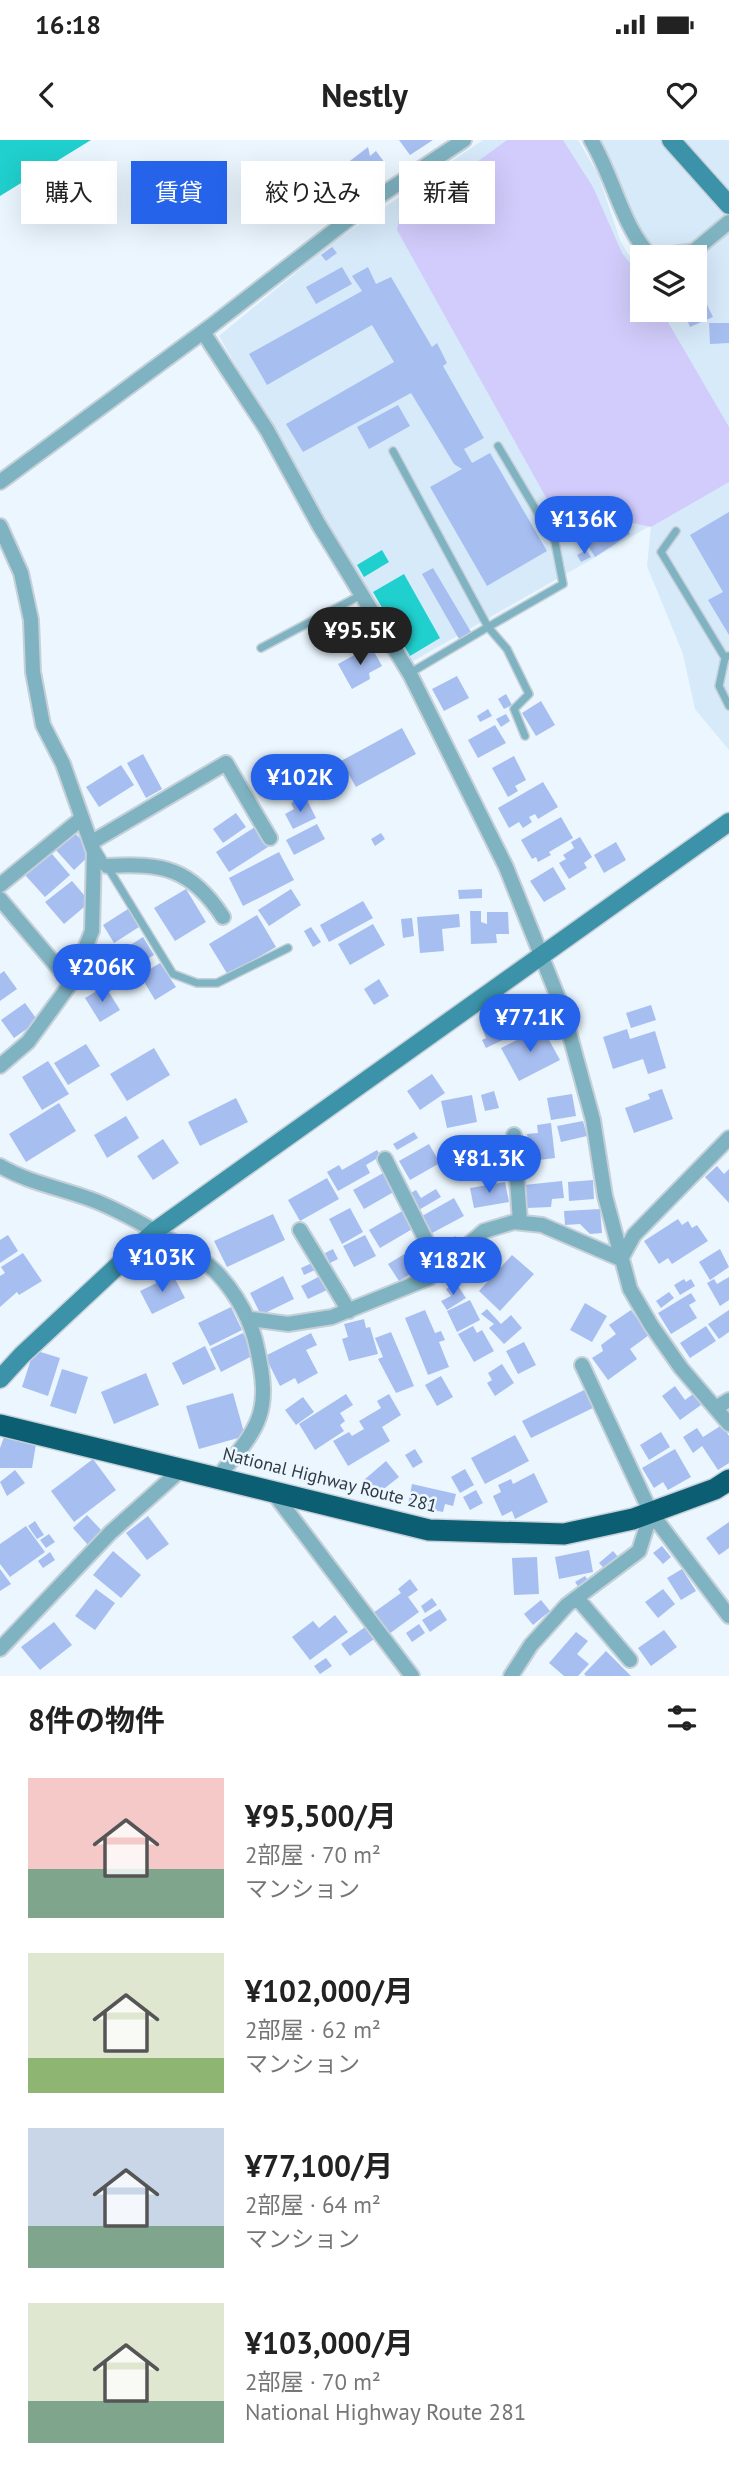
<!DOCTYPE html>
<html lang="ja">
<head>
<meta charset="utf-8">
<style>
	body { margin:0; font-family:"PT Sans","Noto Sans JP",sans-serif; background:#f2f2f2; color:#222; height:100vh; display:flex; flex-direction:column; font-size:26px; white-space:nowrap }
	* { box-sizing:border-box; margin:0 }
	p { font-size:23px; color:#767676 }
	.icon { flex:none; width:38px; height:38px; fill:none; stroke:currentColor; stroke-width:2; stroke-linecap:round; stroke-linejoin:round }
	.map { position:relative; height:1536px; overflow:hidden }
	.side { display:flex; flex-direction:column; background:#fff; flex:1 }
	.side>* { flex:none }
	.hud { position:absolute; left:21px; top:21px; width:688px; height:63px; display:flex; gap:14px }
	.fabs { position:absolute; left:630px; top:105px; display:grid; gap:14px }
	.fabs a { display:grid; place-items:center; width:77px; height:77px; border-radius:0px; background:#fff; box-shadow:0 7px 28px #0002; font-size:35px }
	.price { position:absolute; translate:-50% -60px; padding:0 16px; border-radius:24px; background:#2563eb; color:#fff; font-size:23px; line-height:46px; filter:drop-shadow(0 2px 4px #0008) }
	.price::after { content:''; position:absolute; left:50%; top:42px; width:21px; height:16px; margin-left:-10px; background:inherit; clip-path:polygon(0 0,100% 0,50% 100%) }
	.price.active { background:#222; color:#fff }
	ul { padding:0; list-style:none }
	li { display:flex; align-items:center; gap:21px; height:175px; padding:0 28px }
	li span { display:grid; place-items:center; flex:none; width:196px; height:140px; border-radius:0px; color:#555 }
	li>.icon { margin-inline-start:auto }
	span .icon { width:84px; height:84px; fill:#fffc; stroke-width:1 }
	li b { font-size:30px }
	h2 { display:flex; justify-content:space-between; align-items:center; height:84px; padding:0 28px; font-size:30px }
	.chip { padding:0 24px; border-radius:0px; background:#fff; box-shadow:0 7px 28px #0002; font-size:24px; line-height:63px }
	.chip.active { background:#2563eb; color:#fff }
	.status { display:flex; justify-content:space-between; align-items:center; height:49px; padding:0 35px; background:#fff; direction:ltr }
	.status svg { height:19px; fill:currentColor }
	header { display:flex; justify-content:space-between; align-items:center; height:91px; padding:0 28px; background:#fff; font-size:32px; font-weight:800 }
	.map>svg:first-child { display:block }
	.built { fill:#d7eafa }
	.green { fill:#d1ccfb }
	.water { fill:#20d0ce }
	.building { fill:#a7bef1 }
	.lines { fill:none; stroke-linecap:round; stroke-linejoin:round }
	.lane-casing { stroke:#c6d0d8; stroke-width:10 }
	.street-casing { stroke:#c6d0d8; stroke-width:18 }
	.secondary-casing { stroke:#c6d0d8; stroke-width:21 }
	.highway-casing { stroke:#c6d0d8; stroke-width:24 }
	.lane { stroke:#7fb3c1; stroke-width:7 }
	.street { stroke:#7fb3c1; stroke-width:14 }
	.secondary { stroke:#3c92a8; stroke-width:18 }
	.highway { stroke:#0c5f72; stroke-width:21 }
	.labels { text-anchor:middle; stroke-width:5; stroke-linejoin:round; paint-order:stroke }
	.street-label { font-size:18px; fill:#303a42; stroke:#ebf6fe }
</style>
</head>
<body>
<div class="status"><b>16:18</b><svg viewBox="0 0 49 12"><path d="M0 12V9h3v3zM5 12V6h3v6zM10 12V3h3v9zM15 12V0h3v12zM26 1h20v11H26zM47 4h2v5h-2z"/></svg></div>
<header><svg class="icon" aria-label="back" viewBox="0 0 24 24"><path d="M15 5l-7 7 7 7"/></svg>Nestly<svg class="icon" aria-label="heart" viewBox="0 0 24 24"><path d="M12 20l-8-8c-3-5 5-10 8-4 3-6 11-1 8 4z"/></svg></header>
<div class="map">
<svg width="729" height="1536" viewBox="0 0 729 1536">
	<rect width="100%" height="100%" fill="#ebf6fe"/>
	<path class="built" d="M483 0H578L598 34 620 100 628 114 642 124V170H695V117H642L596 0H729V610L695 569 683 514 647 426 651 387 718 347 408 524 219 196 332 103Z"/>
	<path class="green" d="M507 0H563L593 47 622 113 642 138V170H661L729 287V342L651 387 624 381 586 401 568 397 397 90 399 79Z"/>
	<path class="water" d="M0 0H91L0 56Z
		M382 410 389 422 364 437 357 425Z
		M404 434 440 498 410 516 373 452Z"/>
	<path class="building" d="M399 0H433L410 15Z
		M368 7 370 16 376 11 385 23 381 27 384 32 364 47 346 24Z
		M323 29 338 52 305 72 296 57 314 46 309 38Z
		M332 107 337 113 326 121 321 115Z
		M342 127 352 144 316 164 306 147Z
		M368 127 376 144 391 137 432 207 437 203 447 223 443 226 484 298 464 309 472 323 490 313 547 411 487 446 430 347 462 329 454 324 411 253 303 312 286 284 394 222 372 185 267 245 249 214 362 151 352 136Z
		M695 140 713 177 690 187 683 170H695Z
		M709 183H729V203L710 204Z
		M398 265 410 286 369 309 357 287Z
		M729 372V495L708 460 723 452 690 395Z
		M615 385 620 393 627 389 630 394 595 417 586 402Z
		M586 410 591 417 581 422 577 415Z
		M433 428 471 492 459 499 422 434Z
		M371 506 382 526 369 533 370 539 352 549 338 524Z
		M457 536 469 558 444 571 432 549Z
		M506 554 512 565 504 569 498 559Z
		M541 561 555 585 536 596 522 573Z
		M488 569 492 576 480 582 477 576Z
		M506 574 510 581 501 587 496 579Z
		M495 585 506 603 478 618 468 600Z
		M402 588 416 614 356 647 341 621Z
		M143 614 162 649 146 658 127 623Z
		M281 615 295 638 269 653 255 630Z
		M514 616 526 640 515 646 518 651 508 657 492 628Z
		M121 625 134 645 99 667 86 647Z
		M543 642 558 667 538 679 535 674 529 677 532 682 523 688 519 682 509 688 498 668Z
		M298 659 300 664 307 660 316 678 293 689 285 674 294 669 291 663Z
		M236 673 246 687 223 703 213 689Z
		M561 677 573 698 549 712 551 715 538 722 536 717 532 719 521 700Z
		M317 684 325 699 294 715 286 700Z
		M255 687 268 707 229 732 216 712Z
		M74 692 93 712 74 730 55 709Z
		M381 693 385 699 375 706 371 699Z
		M580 697 592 717 584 723 587 728 569 739 559 723 566 719 563 715 574 708 571 702Z
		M616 702 626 720 604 733 594 715Z
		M279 712 294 740 243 766 229 738Z
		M52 714 70 735 45 757 25 735Z
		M553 727 566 749 544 762 530 741Z
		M72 741 90 762 64 784 45 762Z
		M186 749 206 782 175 801 154 768Z
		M291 749 301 765 269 786 258 770Z
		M482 749V758L459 759 458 750Z
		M363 761 373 778 329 802 320 785Z
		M128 769 139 787 114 803 103 785Z
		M470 771H481V782L487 784V772H508L509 794H496L497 803 471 804Z
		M459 774 460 787 442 789 444 811 420 813 417 777Z
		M257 775 276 807 228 835 209 804Z
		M412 778 414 796 403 798 401 779Z
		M373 784 385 805 350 825 338 804Z
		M311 787 321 802 313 807 304 791Z
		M143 797 154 815 129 830 118 813Z
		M160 823 176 847 155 860 140 835Z
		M4 831 17 849 0 861V834Z
		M379 839 389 856 374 865 364 849Z
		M105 846 120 870 100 882 85 858Z
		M547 856 552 871 544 874 547 882 524 891 519 878 514 880 510 870Z
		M25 863 38 881 14 898 1 880Z
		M651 865 656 880 631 888 626 873Z
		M505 877 513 895 486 908 482 900 486 898 482 888Z
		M542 887 560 920 519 941 501 908Z
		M627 889 630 899 655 891 666 928 648 934 643 919 613 929 603 897Z
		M86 904 100 926 68 945 54 923Z
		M154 908 170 935 127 961 110 934Z
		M48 921 69 954 42 970 22 937Z
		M432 934 445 953 420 970 407 951Z
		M662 949 673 979 634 993 625 968 650 959 648 954Z
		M494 951 499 968 485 971 481 955Z
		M572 954 576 976 551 980 547 958Z
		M472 955 477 982 447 988 441 961Z
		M236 958 248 982 200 1006 188 982Z
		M59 963 76 991 26 1022 9 994Z
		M126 976 139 998 107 1018 94 995Z
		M583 981 587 996 561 1002 557 986Z
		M551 983 555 1018 531 1021 527 994 538 993 537 985Z
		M414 992 418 998 397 1010 393 1004Z
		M163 999 179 1023 153 1040 137 1016Z
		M478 1003 486 1027 471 1032 463 1008Z
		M429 1004 440 1023 410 1040 399 1021Z
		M504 1005 511 1023 491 1030 485 1011Z
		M377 1010 381 1016 366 1025 370 1033 338 1051 327 1032 339 1025 342 1030Z
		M717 1026 724 1034 729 1029V1063L705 1037Z
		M385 1032 397 1050 364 1069 353 1050Z
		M327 1038 339 1059 300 1081 288 1060Z
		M593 1040 594 1059 569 1061 568 1042Z
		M562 1041 564 1058 552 1059 551 1067 527 1068 524 1045Z
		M505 1042 509 1062 474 1068 470 1048Z
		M436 1049 441 1057 417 1071 407 1055 416 1050 421 1058Z
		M454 1058 464 1076 432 1093 422 1076Z
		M350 1068 363 1092 342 1104 329 1079Z
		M600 1069 602 1093 590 1094 580 1084 565 1085 564 1071Z
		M404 1070 414 1088 380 1108 369 1090Z
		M273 1074 285 1100 227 1127 214 1101Z
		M678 1079 682 1085 688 1081 692 1088 697 1085 708 1101 672 1124 668 1118 659 1124 644 1101Z
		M8 1095 18 1111 0 1123V1100Z
		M365 1095 376 1116 354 1127 343 1106Z
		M455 1096 461 1101 446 1117 441 1111Z
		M421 1104 431 1122 399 1141 388 1124Z
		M333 1109 338 1119 330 1123 325 1113Z
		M720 1109 729 1127 710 1140 699 1122Z
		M23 1113 42 1141 19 1155 17 1152 0 1167V1136L5 1133 1 1127Z
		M512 1115 534 1134 500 1171 479 1151Z
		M312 1123 315 1130 304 1135 301 1128Z
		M173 1135 185 1158 152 1174 140 1151Z
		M322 1135 329 1149 308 1159 301 1146Z
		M283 1136 294 1159 261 1175 250 1153Z
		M729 1137V1160L720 1166 707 1143 714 1139 717 1144Z
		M684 1139 686 1142 691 1139 695 1146 680 1155 674 1145Z
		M456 1143 466 1158 447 1170 441 1161 451 1156 446 1149Z
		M669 1152 674 1158 661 1168 656 1161Z
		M691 1153 696 1161 689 1165 697 1178 671 1194 658 1173Z
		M470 1160 480 1180 457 1192 447 1171Z
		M585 1163 607 1176 592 1202 570 1190Z
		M231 1167 242 1190 210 1206 198 1183Z
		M487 1169 501 1184 511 1175 522 1188 504 1204 489 1188 494 1184 481 1174Z
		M425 1170 435 1193 441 1191 445 1200 439 1202 449 1227 428 1235 405 1178Z
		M631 1170 649 1195 630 1209 637 1219 608 1240 592 1218 603 1211 601 1205 616 1194 609 1185Z
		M729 1170V1192L719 1199 708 1184Z
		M364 1179 366 1188 370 1187 378 1214 349 1221 342 1199 348 1197 344 1184Z
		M473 1186 477 1193 482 1190 494 1211 474 1222 458 1194Z
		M706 1186 716 1201 690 1218 680 1203Z
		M391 1192 414 1246 396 1253 378 1219 383 1217 375 1198Z
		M243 1193 254 1215 221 1232 210 1209Z
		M311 1193 317 1205 306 1210 318 1233 298 1244 295 1238 280 1246 265 1216Z
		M524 1202 536 1225 518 1234 506 1211Z
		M205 1206 216 1229 183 1245 172 1223Z
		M34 1210 60 1218 48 1256 22 1247Z
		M502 1224 514 1243 495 1256 487 1243 492 1240 488 1233Z
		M62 1229 88 1237 76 1274 50 1266Z
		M146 1233 159 1265 114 1284 101 1252Z
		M441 1236 453 1257 437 1266 425 1245Z
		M675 1246 685 1260 693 1254 701 1265 680 1280 662 1256Z
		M588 1248 597 1266 531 1298 522 1281Z
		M233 1253 245 1296 199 1309 186 1266Z
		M346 1254 353 1265 340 1273 345 1281 340 1285 344 1291 315 1310 299 1284Z
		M389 1254 401 1275 382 1287 390 1301 348 1326 333 1301 349 1292 352 1296 364 1289 359 1281 381 1268 377 1261Z
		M303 1257 314 1272 296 1285 285 1270Z
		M722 1285 729 1296V1323L718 1330 702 1306 693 1313 683 1297 697 1288 703 1297Z
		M661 1292 670 1307 649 1320 640 1305Z
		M515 1295 529 1321 485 1344 471 1318Z
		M4 1297 36 1304 32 1328H0V1308Z
		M415 1309 423 1322 413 1328 405 1315Z
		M675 1309 691 1337 668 1350 663 1342 654 1348 642 1328Z
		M93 1319 116 1350 74 1382 51 1351Z
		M386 1321 399 1337 376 1355 364 1340Z
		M465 1329 474 1345 460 1353 451 1337Z
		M15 1330 25 1343 7 1356 0 1342Z
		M534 1333 548 1362 515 1379 512 1371 502 1376 493 1356 501 1352 498 1345 511 1339 513 1344Z
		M412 1344 456 1354 453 1366 445 1364 443 1372 408 1365Z
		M476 1350 483 1363 470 1370 463 1357Z
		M87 1375 103 1392 88 1405 73 1388Z
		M148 1376 169 1404 147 1420 126 1393Z
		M35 1381 44 1395 37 1399 28 1386Z
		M729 1382V1408L719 1415 706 1398Z
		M26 1386 45 1412 10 1437 0 1424V1404Z
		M49 1394 55 1402 46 1408 40 1400Z
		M662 1406 671 1417 663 1424 653 1413Z
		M589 1410 593 1432 559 1439 555 1417Z
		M113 1411 141 1435 121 1458 93 1435Z
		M613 1411 619 1418 605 1429 599 1423Z
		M50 1412 55 1420 43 1428 38 1421Z
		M537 1417 539 1454 514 1455 512 1418Z
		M0 1429 11 1444 0 1451Z
		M682 1429 696 1451 681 1460 667 1438Z
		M585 1436 589 1442 579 1448 575 1442Z
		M410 1439 418 1450 408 1457 419 1472 389 1494 373 1473 401 1453 398 1449Z
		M96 1449 115 1463 95 1490 75 1476Z
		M663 1449 675 1464 658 1478 645 1462Z
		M432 1458 437 1465 425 1473 421 1466Z
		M541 1460 550 1471 533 1485 524 1474Z
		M440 1469 447 1480 430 1492 422 1480Z
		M335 1475 348 1492 310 1520 292 1497 313 1481 319 1488Z
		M54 1482 72 1505 40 1530 21 1507Z
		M419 1484 425 1493 412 1502 406 1493Z
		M368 1485 377 1497 350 1516 341 1504Z
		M664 1490 677 1507 651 1526 638 1508Z
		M576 1492 588 1501 577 1514 589 1524 578 1536H564L549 1523Z
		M606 1511 631 1536H586L584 1534Z
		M326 1518 332 1526 320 1534 314 1526Z"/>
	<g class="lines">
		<defs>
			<path id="lane" d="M498 306 555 402 563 444 488 487 507 509 529 554 514 569 525 596
				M393 311 488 487 410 533
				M676 391 661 412 725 518
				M261 508 361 455
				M728 516 725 518 719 546 729 566
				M96 708 173 834 197 843H217L288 808"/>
			<path id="street" d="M591 0C613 35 623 90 652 117L694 111 729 82
				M203 192 267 290 319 385 410 534 506 727 563 870 593 980 605 1056 630 1149 651 1185 681 1228 729 1284
				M0 342 211 186 375 59 464 0
				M0 386 21 433 31 480 33 532 43 585 63 624 94 712 92 791 71 843 28 902 0 926
				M92 702 226 623 270 698
				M107 726C163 723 191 728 223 777
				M0 745 81 679
				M0 759 71 843
				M514 995 520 1082
				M385 1019 440 1128
				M0 1026C27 1042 60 1048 90 1059 118 1069 199 1113 218 1134 238 1156 251 1179 257 1208 272 1274 259 1287 218 1337
				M300 1090 349 1171
				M621 1119 634 1095 729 998
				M251 1179 288 1184 332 1177 429 1138 484 1091 514 1082 542 1085 621 1119
				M582 1225 651 1373 729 1476
				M717 1267 729 1260
				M272 1351 412 1536
				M577 1458 630 1520
				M0 1509 110 1393 183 1328
				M511 1536 531 1505 567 1465 639 1411 651 1373"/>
			<path id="secondary" d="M671 0 729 65
				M0 1239 22 1215 155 1091 729 682"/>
			<path id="highway" d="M0 1285 429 1390 564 1394 633 1379 715 1349 729 1340"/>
		</defs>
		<use href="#lane" class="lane-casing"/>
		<use href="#street" class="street-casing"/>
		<use href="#secondary" class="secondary-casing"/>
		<use href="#highway" class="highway-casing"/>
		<use href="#lane" class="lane"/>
		<use href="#street" class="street"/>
		<use href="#secondary" class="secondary"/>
		<use href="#highway" class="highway"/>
	</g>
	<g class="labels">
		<g class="street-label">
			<text transform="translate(330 1340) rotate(14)" y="6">National Highway Route 281</text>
		</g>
	</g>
</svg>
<div class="fabs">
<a><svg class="icon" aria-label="layers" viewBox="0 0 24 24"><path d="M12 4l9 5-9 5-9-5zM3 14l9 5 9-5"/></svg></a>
</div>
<b class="price" style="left:584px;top:416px">¥136K</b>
<b class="price active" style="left:360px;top:527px">¥95.5K</b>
<b class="price" style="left:300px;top:674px">¥102K</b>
<b class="price" style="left:102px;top:864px">¥206K</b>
<b class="price" style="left:530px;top:914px">¥77.1K</b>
<b class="price" style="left:489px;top:1055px">¥81.3K</b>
<b class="price" style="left:162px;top:1154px">¥103K</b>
<b class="price" style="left:453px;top:1157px">¥182K</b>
<div class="hud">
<a class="chip">購入</a>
<a class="chip active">賃貸</a>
<a class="chip">絞り込み</a>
<a class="chip">新着</a>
</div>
</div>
<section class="side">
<h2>8件の物件<svg class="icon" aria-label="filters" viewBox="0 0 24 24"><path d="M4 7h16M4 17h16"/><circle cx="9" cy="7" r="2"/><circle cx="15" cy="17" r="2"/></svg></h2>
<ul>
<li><span style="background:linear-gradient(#f6c9c9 65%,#7fa58c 0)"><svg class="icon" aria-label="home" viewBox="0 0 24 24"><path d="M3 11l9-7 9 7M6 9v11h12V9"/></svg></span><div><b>¥95,500/月</b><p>2部屋 · 70 m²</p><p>マンション</p></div></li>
<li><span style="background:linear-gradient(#dfe7d0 75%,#8fb573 0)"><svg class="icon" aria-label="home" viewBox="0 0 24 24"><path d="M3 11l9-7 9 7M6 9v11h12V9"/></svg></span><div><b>¥102,000/月</b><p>2部屋 · 62 m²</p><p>マンション</p></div></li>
<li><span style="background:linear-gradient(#c9d6e8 70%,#7fa58c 0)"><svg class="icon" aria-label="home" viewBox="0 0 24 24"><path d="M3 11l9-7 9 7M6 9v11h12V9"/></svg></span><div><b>¥77,100/月</b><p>2部屋 · 64 m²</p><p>マンション</p></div></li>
<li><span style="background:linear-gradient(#dfe7d0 70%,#7fa58c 0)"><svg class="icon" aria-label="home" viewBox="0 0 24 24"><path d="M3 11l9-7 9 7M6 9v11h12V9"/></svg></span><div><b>¥103,000/月</b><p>2部屋 · 70 m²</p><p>National Highway Route 281</p></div></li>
</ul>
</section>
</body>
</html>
